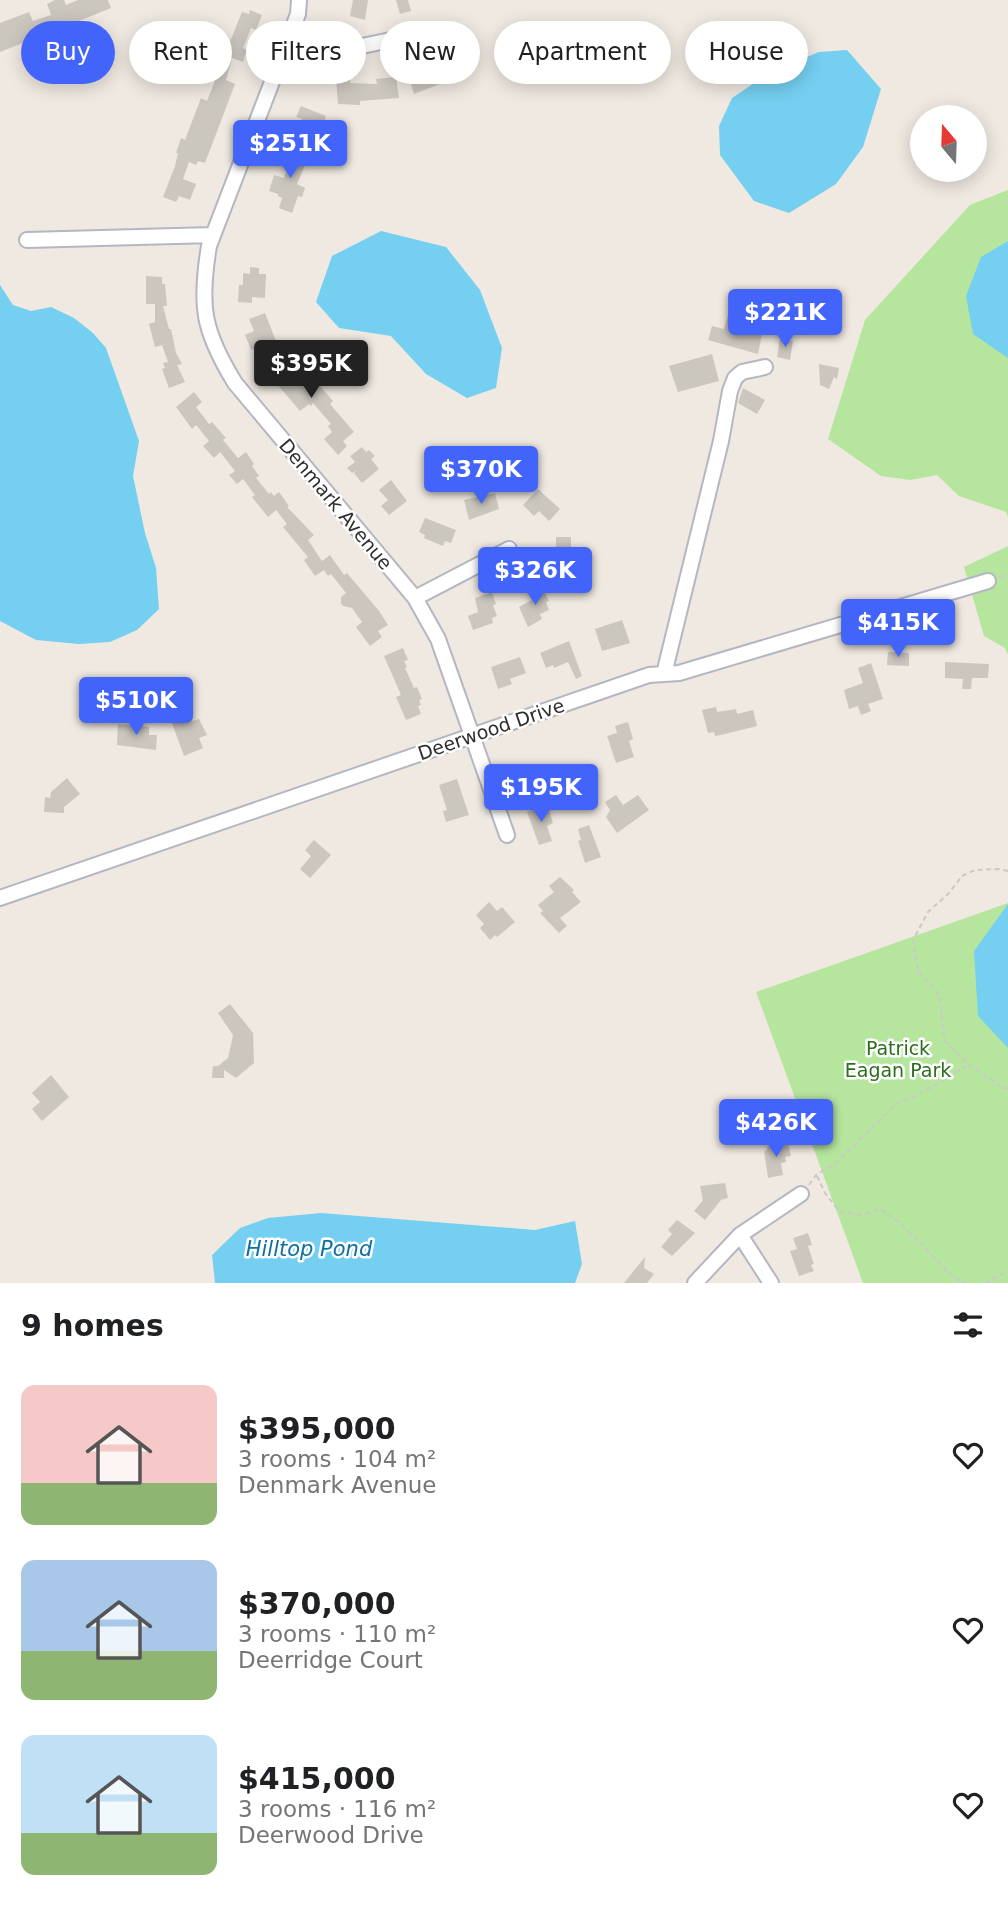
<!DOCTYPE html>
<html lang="en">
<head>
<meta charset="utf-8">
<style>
	body { margin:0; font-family:"DejaVu Sans",sans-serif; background:#f2f2f2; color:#202124; height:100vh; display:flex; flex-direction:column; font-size:26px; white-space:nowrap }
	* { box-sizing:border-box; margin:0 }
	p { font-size:23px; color:#757577 }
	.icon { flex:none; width:38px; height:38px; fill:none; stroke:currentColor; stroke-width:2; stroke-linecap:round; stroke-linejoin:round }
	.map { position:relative; height:1283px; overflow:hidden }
	.sheet { display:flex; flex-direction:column; background:#fff; flex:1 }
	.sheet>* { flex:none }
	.guide { position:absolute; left:21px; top:21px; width:966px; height:63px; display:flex; gap:14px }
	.needle { width:46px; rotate:341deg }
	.tools { position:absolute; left:910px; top:105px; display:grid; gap:14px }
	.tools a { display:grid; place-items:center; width:77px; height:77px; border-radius:50%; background:#fff; box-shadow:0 4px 18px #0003; font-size:35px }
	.price { position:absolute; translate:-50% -60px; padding:0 16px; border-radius:7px; background:#4264fb; color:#fff; font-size:23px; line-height:46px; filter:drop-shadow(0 2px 4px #0008) }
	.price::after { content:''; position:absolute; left:50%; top:42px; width:21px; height:16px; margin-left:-10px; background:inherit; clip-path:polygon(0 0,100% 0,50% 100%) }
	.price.selected { background:#222; color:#fff }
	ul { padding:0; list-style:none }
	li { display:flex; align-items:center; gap:21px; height:175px; padding:0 21px }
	li span { display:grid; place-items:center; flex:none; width:196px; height:140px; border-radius:14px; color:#555 }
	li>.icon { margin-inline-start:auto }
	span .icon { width:84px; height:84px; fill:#fffc; stroke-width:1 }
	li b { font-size:30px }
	h2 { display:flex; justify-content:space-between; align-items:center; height:84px; padding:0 21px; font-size:30px }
	.tag { padding:0 24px; border-radius:32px; background:#fff; box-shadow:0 4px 18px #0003; font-size:24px; line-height:63px }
	.tag.selected { background:#4264fb; color:#fff }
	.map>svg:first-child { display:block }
	.green { fill:#b6e59e }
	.water { fill:#75cff0 }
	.building { fill:#cbc7bf }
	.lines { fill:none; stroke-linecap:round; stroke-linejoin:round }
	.minor-casing { stroke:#b4b7c1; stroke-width:18 }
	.path { stroke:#c9c9c9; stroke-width:2; stroke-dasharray:5 3.5; stroke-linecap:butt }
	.minor { stroke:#fff; stroke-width:14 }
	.labels { text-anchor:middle; stroke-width:5; stroke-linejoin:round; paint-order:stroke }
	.street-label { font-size:19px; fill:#2e2e2e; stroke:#fff }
	.park-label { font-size:19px; fill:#2c6e1b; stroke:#fff }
	.water-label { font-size:21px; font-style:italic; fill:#0d6fa3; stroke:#fff }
</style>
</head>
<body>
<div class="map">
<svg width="1008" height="1283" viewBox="0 0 1008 1283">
	<rect width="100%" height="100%" fill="#efe9e1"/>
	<path class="green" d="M1008 190V517L1006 512 959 496 937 475 910 480 881 476 828 439 865 320 970 205Z
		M1008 546V655L1005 648 984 636 964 567Z
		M1008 903V1283H863L756 992Z"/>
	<path class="water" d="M847 50 881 89 863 147 836 184 789 213 754 201 720 155 719 126 732 98 772 71 819 52Z
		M381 231 446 247 480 290 502 348 496 388 467 398 426 374 391 336 339 328 316 302 332 256Z
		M1008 241V358L973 334 966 296 981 257Z
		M0 285 13 305 31 311 51 307 74 318 93 333 106 348 139 441 133 476 145 533 156 568 159 609 137 630 110 642 79 644 36 640 0 621Z
		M1008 904V1048L978 1016 974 951Z
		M321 1213 535 1230 575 1221 582 1264 575 1283H215L212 1255 240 1228 268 1218Z"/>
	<path class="building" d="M55 0H64L66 5 78 0H108L111 8 69 25 68 22 50 29 53 34 34 41 33 39 0 52V23L29 12 33 21 51 15 47 4Z
		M353 0H368L365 20 350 16Z
		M396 0H408L411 11 400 14Z
		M250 10 262 15 256 30 251 28 243 48 247 50 243 62 232 58 226 80 235 84 205 163 198 161 196 165 189 162 183 179 196 184 190 200 179 196 176 202 163 197 175 166 178 153H176L181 138 185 140 201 98 207 101 220 68 214 66 222 48 227 49 242 12 249 14Z
		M420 70 421 73 426 71 427 73 434 70 440 84 414 94 408 75Z
		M396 77 399 98 360 101V105L338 104 336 78H350V83L377 84 376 79Z
		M301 106 326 116 319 136 298 127 302 119 296 117Z
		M287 142 299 147 296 153 308 158 297 184 305 188 302 197 298 196 292 213 279 208 282 198 278 196V194L269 191 274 175 284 178 290 163 291 157 282 154Z
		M250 267 259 268V274H266L265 298 252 297V303L238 302 239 285H243V273L250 274Z
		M146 276 162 277V284H165L167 306H163L169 329H171L176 353 182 364 177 365 185 382 169 388 162 369 165 368 163 363 168 362 162 345 155 347 149 324 155 322V304H146Z
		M733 297 742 302 739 312 765 319 758 354 708 340 712 326 724 329Z
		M265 313 276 341 251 350 245 335 254 331 249 319Z
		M780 339 793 341 790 360 777 357Z
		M280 352 311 386 316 390 320 386 333 401 330 404 354 432 343 441 347 446 338 455 324 439 332 432 328 426 331 424 313 403 311 406 309 404 300 411 275 382 278 380 273 374 276 372 268 362Z
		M712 354 719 381 678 392 669 366Z
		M819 364 839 368 837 379 834 377 829 389 820 385Z
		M743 388 765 400 757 414 738 403Z
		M194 392 202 402 196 407 209 424 212 422 226 438 223 440 238 458 246 452 254 464 252 466 259 476 256 478 269 494 271 492 274 496 279 492 289 506 287 507 314 535 308 540 322 561 330 555 344 575 347 573 379 611 388 625 378 631 382 637 370 646 356 627 362 622 352 608 343 606 341 603V597L346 593 331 574 328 576 324 570 315 576 304 560 308 557 283 527 287 524 276 510 268 517 252 497 255 495 243 479 237 484 229 475 235 471 220 452 214 458 203 446 209 441 196 425 192 429 176 407Z
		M362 447 366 452 369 450 375 456 371 459 379 469 362 483 354 473 357 470 352 473 347 468 355 462 350 456Z
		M391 480 407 501 389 515 381 506 388 500 379 490Z
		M538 489 560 509 549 521 539 511 534 516 523 505Z
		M495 493 499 509 469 520 464 500Z
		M425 518 456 530 451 543 445 541 443 546 424 538 425 535 419 532Z
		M556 537H571V553L575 554V564L569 563V573H553V551H556Z
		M542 587 549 601 546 602 549 610 540 614 542 619 528 627 519 607 532 600 529 594Z
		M492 592 496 604 493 605 497 616 492 618 493 623 473 630 468 616 478 612 475 598Z
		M622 620 630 643 602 651 595 629Z
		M569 641 582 676 576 679 568 662 554 668 553 665 546 668 540 653Z
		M403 648 408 660 404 661 407 667 405 668 414 688 417 687 422 699 419 700 421 705 418 706 421 714 406 720 396 697 401 695 384 656Z
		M888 652 909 653V666L887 665Z
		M520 657 526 673 510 679 512 684 498 689 491 667Z
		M945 662 989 664 988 678H972L971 689H962L963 679 945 678Z
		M871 663 883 699 868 704 871 711 861 715 858 706 849 709 844 690 863 683 858 668Z
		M716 707 717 712 736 709 737 714 753 710 757 726 725 734 715 736 714 732 708 733 702 710Z
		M187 709 192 721 199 719 207 735 199 738 203 748 184 756 169 715Z
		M628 722 633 739 629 741 634 757 616 763 607 736 617 733 615 726Z
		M118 724 149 727V735H157L156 750 117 745Z
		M67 778 80 794 64 807V813L44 812 45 797 50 798 51 792Z
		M457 779 469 815 446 822 443 811 447 810 439 785Z
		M616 795 623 805 638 795 649 810 617 833 606 817 610 810 605 802Z
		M547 805 553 823 547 826 552 841 539 845 527 812Z
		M589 825 601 857 585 863 578 841 581 840 578 829Z
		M314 840 331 855 310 878 300 869 311 856 305 850Z
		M560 877 574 890 572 892 581 902 560 918 567 926 559 933 540 913 543 911 538 905 554 892 549 886Z
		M489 902 497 911 502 907 515 922 497 937 495 935 490 940 480 928 484 924 476 915Z
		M230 1004 253 1033 254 1063 236 1078 224 1070V1078H212L213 1066H218L228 1058 233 1035 218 1013Z
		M51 1075 69 1097 42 1121 32 1109 40 1102 32 1093Z
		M788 1143 791 1156 785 1157 786 1162 781 1163 783 1175 768 1178 764 1151 767 1150V1147Z
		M725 1183 728 1198 721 1200 705 1220 694 1211 703 1200 700 1186Z
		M677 1220 695 1233 672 1256 661 1247 672 1234 668 1230Z
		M808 1233 812 1245 808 1246 814 1264 811 1265 814 1271 799 1276 790 1251 797 1249 793 1238Z
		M645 1257 644 1268 654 1274 647 1283H624Z"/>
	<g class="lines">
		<defs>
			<path id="minor" d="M299 0 298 14 209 246C199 306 203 331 235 383L415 598 438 639 507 835
				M292 28 329 41 362 46 429 32
				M27 240 213 235
				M415 598 509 549
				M664 674 721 441 730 391 735 378 742 372 765 367
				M0 898 649 675 679 673 988 581
				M740 1235 771 1283
				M695 1283 740 1235 801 1194"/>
		</defs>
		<use href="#minor" class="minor-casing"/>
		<path class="path" d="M999 577 1008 574
			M1008 871 998 869 975 870 962 876 949 893 928 912 913 940 918 971 937 992 942 1006V1022L945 1041 969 1065 1003 1088H1008
			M817 1176 825 1193 839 1211 861 1215 880 1209 900 1223 954 1278 966 1283
			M809 1185 816 1175 836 1163 896 1104 914 1097 967 1066
			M985 1283 1001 1274 1008 1275"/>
		<use href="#minor" class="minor"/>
	</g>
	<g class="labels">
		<g class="street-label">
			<text transform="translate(336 504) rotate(50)" y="7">Denmark Avenue</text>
			<text transform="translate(491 729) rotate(-19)" y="7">Deerwood Drive</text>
		</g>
		<g class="park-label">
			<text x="898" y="1055">Patrick<tspan x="898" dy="22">Eagan Park</tspan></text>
		</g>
		<g class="water-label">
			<text x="309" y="1256">Hilltop Pond</text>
		</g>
	</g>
</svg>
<div class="tools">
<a><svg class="needle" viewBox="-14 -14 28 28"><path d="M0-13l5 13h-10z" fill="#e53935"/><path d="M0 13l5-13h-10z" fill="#757577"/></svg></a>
</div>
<b class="price" style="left:290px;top:180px">$251K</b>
<b class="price" style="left:785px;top:349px">$221K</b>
<b class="price selected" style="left:311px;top:400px">$395K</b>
<b class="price" style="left:481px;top:506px">$370K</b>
<b class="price" style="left:535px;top:607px">$326K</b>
<b class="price" style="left:898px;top:659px">$415K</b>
<b class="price" style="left:136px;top:737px">$510K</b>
<b class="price" style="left:541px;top:824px">$195K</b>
<b class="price" style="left:776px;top:1159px">$426K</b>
<div class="guide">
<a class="tag selected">Buy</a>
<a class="tag">Rent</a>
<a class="tag">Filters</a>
<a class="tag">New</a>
<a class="tag">Apartment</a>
<a class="tag">House</a>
</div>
</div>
<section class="sheet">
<h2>9 homes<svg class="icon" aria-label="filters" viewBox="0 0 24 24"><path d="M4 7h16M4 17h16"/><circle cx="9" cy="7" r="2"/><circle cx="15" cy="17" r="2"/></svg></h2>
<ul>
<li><span style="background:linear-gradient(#f6c9c9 70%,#8fb573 0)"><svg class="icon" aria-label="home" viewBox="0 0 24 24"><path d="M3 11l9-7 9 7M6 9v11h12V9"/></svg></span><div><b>$395,000</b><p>3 rooms · 104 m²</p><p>Denmark Avenue</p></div><svg class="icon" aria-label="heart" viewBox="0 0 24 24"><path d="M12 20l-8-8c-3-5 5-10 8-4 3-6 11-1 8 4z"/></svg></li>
<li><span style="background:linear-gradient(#a9c7e8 65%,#8fb573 0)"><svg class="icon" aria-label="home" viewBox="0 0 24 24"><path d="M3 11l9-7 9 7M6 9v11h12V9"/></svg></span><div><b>$370,000</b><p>3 rooms · 110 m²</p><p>Deerridge Court</p></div><svg class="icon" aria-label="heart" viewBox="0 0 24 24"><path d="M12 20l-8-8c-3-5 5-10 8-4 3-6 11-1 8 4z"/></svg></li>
<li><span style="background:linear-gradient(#bfe0f5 70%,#8fb573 0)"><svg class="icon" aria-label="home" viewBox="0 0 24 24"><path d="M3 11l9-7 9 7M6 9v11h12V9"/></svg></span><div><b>$415,000</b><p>3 rooms · 116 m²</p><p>Deerwood Drive</p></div><svg class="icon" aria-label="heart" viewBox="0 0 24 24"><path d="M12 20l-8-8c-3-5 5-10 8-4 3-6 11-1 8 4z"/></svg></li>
</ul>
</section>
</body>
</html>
